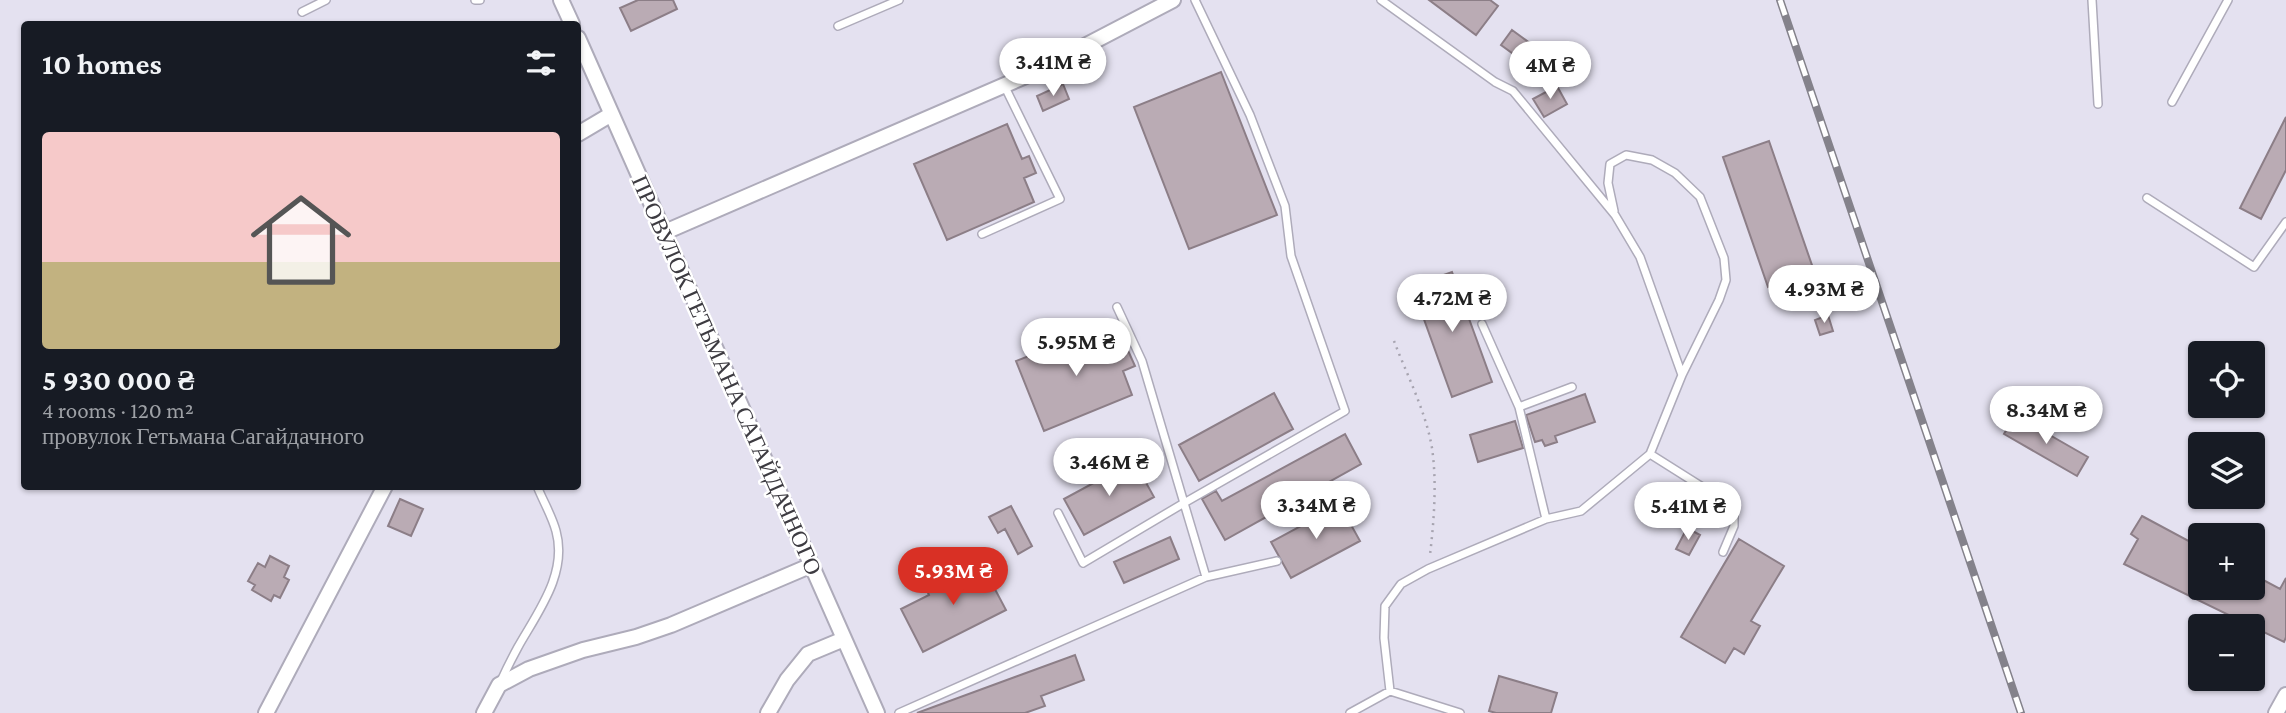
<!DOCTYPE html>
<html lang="en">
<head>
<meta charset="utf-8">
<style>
	body { margin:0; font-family:"Crimson Pro",serif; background:#20242c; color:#f1f3f6; height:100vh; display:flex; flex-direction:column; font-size:26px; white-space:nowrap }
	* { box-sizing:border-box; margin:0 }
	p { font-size:23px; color:#9ea1a6 }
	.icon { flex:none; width:38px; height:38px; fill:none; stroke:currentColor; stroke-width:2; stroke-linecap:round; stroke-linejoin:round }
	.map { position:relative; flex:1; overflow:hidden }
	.sheet { position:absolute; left:21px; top:21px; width:560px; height:469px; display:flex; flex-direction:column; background:#171b24; border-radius:7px; box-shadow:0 2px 5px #0004 }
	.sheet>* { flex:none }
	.buttons { position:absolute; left:2188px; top:341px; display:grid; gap:14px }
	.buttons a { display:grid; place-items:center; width:77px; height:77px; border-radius:7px; background:#171b24; box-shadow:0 2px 5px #0004; font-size:35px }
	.price { position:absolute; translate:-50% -60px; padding:0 16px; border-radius:24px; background:#fff; color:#222; font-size:23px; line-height:46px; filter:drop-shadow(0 2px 4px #0008) }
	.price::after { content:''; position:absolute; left:50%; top:42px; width:21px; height:16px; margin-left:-10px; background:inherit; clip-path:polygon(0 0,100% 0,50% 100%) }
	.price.selected { background:#d93025; color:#fff }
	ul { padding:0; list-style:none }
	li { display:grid; align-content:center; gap:14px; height:371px; padding:0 21px }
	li+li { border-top:2px solid #363941 }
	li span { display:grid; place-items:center; height:217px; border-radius:7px; color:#555 }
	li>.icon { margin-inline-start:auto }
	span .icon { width:126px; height:126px; fill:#fffc; stroke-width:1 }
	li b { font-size:30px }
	h2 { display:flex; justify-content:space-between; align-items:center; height:84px; padding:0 21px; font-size:30px }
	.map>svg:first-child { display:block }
	.building { fill:#baabb4; stroke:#8c7e87; stroke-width:2 }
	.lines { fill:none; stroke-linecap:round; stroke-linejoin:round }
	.service-casing { stroke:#aeabba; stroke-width:10 }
	.minor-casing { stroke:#aeabba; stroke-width:18 }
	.path { stroke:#a7a4b0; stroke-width:2.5; stroke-dasharray:2 5; stroke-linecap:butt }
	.service { stroke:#fff; stroke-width:7 }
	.minor { stroke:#fff; stroke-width:14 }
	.rail-casing { stroke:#84828b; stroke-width:8 }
	.rail { stroke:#fff; stroke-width:5; stroke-dasharray:16; stroke-linecap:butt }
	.labels { text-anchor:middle; stroke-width:5; stroke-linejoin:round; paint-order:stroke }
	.street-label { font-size:23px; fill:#3d3b41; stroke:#fff }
</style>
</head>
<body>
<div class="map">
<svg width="2286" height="713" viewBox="0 0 2286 713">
	<rect width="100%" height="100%" fill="#e4e1f0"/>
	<path class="building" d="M638 0H673L677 9 631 31 620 8Z
		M1429 0H1490L1498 6 1476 35Z
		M1512 30 1534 46 1523 61 1501 45Z
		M1221 72 1277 215 1189 249 1134 107Z
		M1063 84 1069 99 1043 111 1037 96Z
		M1557 86 1567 104 1544 117 1533 99Z
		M2286 117V170L2261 219 2240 208Z
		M1007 124 1022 159 1029 156 1036 173 1024 178 1034 202 947 240 914 164Z
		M1769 141 1814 271 1768 287 1723 157Z
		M1452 272 1492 382 1452 397 1412 286Z
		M1828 315 1833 331 1820 335 1815 320Z
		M1105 326 1115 351 1126 346 1135 366 1123 371 1132 395 1044 431 1016 361Z
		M1274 393 1293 429 1199 481 1179 445Z
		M1585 394 1595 422 1555 436 1557 442 1545 446 1542 440 1535 442 1526 415Z
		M2015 415 2088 457 2077 476 2004 434Z
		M1515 421 1523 448 1478 462 1470 435Z
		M1345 434 1361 464 1225 540 1202 499 1216 491 1222 501Z
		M1134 461 1154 497 1084 535 1064 499Z
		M400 499 423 509 411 536 388 526Z
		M1340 505 1360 541 1291 578 1271 542Z
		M1011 506 1032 546 1018 554 1005 529 998 533 989 517Z
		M2142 516 2200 547V588H2252V574L2280 589 2286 578V637L2284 642 2124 564 2138 539 2131 534Z
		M1687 528 1700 535 1689 555 1676 549Z
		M1170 537 1179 559 1124 583 1114 562Z
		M1739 539 1784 566 1751 621 1760 626 1744 654 1734 648 1725 663 1681 637Z
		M270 556 289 566 284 577 289 580 280 598 274 595 271 601 252 590 255 585 248 581 258 563 265 567Z
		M980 561 1006 610 923 652 901 609 929 595 926 588Z
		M1075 655 1084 680 1041 696 1045 706 1025 713H917Z
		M1499 676 1557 693 1551 713H1496L1489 711Z"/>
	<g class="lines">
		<defs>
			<path id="service" d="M475 0H480
				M1195 0 1250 115 1285 206 1291 256 1345 411 1184 503 1206 577
				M1381 0 1495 82 1513 91 1615 215 1640 257 1682 375 1650 454 1581 511 1546 519 1428 569 1401 584 1385 606 1384 638 1390 691
				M2092 0 2098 104
				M302 12 326 0
				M838 26 899 0
				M2172 102 2228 0
				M2147 198 2254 267 2286 222
				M1614 211 1608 183 1610 164 1626 155 1652 160 1675 173 1700 197 1724 258 1726 280 1719 300 1682 375
				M982 234 1060 199 1004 85
				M1482 324 1519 407 1546 519
				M1519 407 1572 387
				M1650 454 1734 507V526L1723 552
				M1058 513 1083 563 1184 503 1142 361 1117 307
				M501 681C506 670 512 658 518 647 537 613 568 574 556 531 552 516 543 501 537 486
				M899 713 1206 577 1277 561
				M1350 713 1390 691 1460 713"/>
			<path id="minor" d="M561 0 572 24
				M578 38 877 713
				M578 134 610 115
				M665 232 1035 72 1173 0
				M266 713 385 486
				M484 713 499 685 529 669 583 650 636 637 671 625 812 565
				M768 713 787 680 808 654 844 639
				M2276 713 2286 695"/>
		</defs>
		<use href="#service" class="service-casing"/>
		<use href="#minor" class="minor-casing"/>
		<path class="path" d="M1394 341C1407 375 1426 412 1432 448 1437 483 1434 520 1430 555"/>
		<use href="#service" class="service"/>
		<use href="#minor" class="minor"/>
		<defs>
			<path id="rail" d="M1780 0 2021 713"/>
		</defs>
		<use href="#rail" class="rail-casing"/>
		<use href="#rail" class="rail"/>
	</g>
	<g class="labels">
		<g class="street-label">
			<text transform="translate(727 375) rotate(66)" y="8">ПРОВУЛОК ГЕТЬМАНА САГАЙДАЧНОГО</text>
		</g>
	</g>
</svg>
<div class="buttons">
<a><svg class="icon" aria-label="locate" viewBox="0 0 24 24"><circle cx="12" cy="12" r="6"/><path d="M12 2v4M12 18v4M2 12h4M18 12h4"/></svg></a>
<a><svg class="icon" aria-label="layers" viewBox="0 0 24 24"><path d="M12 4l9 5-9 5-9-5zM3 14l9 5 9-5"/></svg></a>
<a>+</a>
<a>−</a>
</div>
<b class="price" style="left:1053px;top:98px">3.41M ₴</b>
<b class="price" style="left:1550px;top:101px">4M ₴</b>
<b class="price" style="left:1824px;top:325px">4.93M ₴</b>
<b class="price" style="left:1452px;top:334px">4.72M ₴</b>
<b class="price" style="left:1076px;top:378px">5.95M ₴</b>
<b class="price" style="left:2046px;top:446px">8.34M ₴</b>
<b class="price" style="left:1109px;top:498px">3.46M ₴</b>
<b class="price" style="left:1316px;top:541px">3.34M ₴</b>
<b class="price" style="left:1688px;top:542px">5.41M ₴</b>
<b class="price selected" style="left:953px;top:607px">5.93M ₴</b>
<section class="sheet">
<h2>10 homes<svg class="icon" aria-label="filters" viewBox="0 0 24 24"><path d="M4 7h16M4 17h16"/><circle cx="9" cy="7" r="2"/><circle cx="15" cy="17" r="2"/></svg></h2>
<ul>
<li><span style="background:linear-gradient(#f6c9c9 60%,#c2b280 0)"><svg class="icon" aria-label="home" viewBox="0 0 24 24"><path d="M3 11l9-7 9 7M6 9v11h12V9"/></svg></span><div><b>5 930 000 ₴</b><p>4 rooms · 120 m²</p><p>провулок Гетьмана Сагайдачного</p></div></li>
</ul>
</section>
</div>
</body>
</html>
